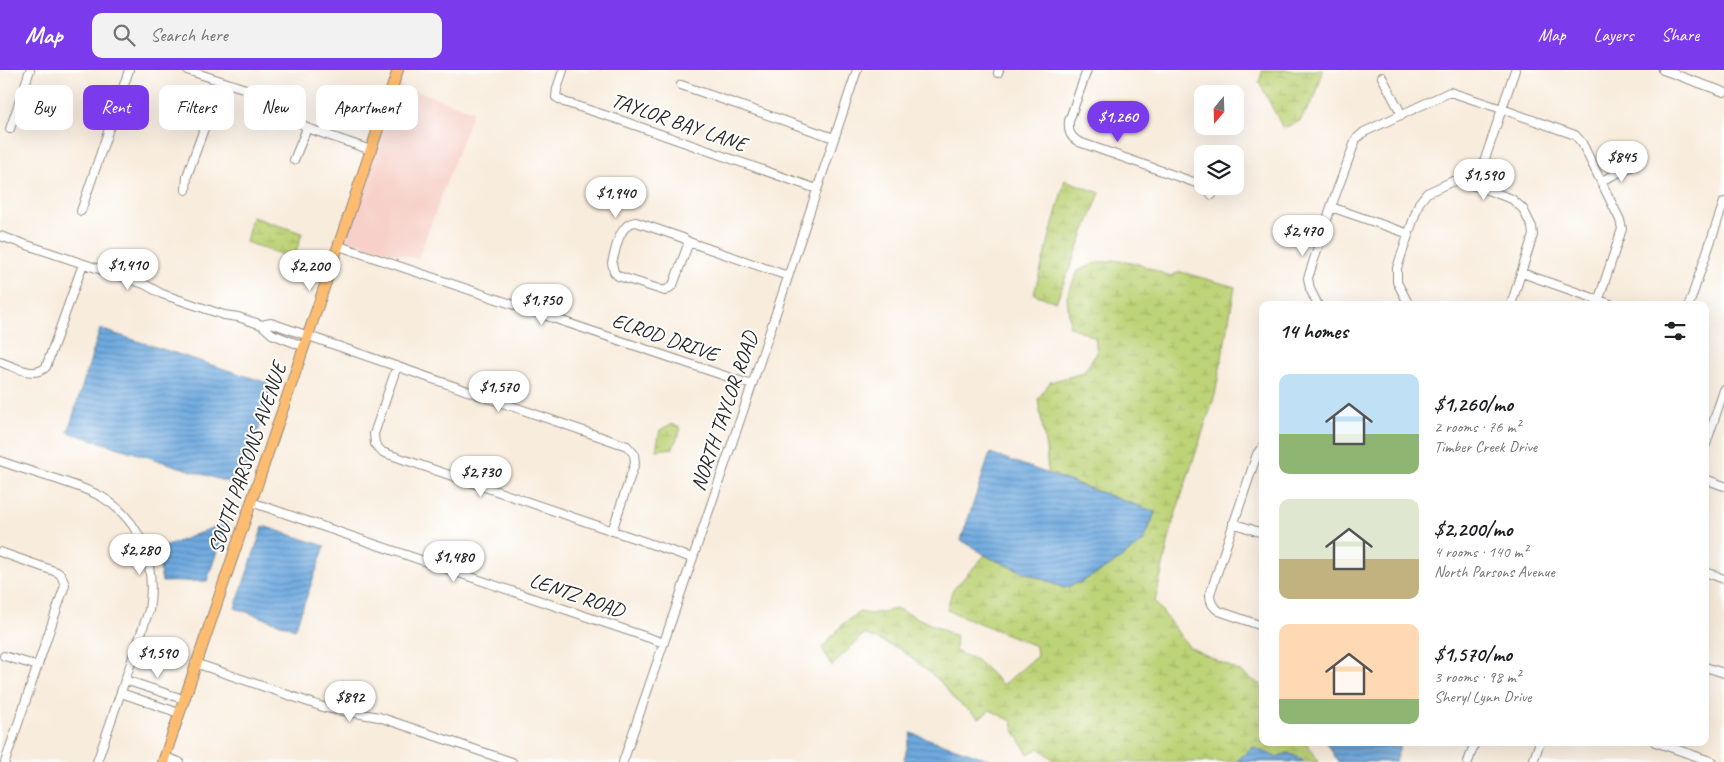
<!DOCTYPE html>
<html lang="en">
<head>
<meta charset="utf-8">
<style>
	body { margin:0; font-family:Caveat,sans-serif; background:#f2f2f2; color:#202124; height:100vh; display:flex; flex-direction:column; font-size:19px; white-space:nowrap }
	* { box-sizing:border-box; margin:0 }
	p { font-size:16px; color:#757577 }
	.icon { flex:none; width:28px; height:28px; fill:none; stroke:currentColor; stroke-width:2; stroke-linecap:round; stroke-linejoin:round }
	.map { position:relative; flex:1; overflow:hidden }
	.panel { position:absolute; left:1259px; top:231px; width:450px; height:445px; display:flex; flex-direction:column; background:#fff; border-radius:10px; box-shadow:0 5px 20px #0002 }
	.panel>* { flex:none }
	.banner { position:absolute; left:15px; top:15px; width:475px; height:45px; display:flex; gap:10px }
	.needle { width:32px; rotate:199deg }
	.tools { position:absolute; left:1194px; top:15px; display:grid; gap:10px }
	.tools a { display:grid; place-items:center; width:50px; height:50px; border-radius:10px; background:#fff; box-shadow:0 5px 20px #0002; font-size:25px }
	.price { position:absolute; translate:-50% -42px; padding:0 11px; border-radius:18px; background:#fff; color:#222; font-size:16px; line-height:32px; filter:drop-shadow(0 1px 2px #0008) }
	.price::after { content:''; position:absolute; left:50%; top:30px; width:15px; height:11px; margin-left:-8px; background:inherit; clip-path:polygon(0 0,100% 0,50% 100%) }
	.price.active { background:#7c3aed; color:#fff }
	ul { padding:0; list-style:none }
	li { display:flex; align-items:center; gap:15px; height:125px; padding:0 20px }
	li span { display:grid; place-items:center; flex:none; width:140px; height:100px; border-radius:10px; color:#555 }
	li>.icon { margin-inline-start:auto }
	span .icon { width:60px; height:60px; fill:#fffc; stroke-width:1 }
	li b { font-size:21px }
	h2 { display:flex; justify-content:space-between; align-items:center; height:60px; padding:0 20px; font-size:21px }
	.tag { padding:0 18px; border-radius:10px; background:#fff; box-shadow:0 5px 20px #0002; font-size:18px; line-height:45px }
	.tag.active { background:#7c3aed; color:#fff }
	header { display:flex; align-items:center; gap:30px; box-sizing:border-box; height:70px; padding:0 25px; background:#7c3aed; color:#fff }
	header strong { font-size:24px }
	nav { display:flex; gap:28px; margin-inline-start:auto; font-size:18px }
	.search { width:350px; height:45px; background:#f2f2f2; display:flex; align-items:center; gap:12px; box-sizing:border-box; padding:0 18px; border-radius:10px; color:#757577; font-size:19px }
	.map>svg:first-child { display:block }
	.built { fill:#f7d1c9 }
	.wetland { fill:url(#wetland-marsh); stroke:#747f51 }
	.water { fill:url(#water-rules); stroke:#4c6a85 }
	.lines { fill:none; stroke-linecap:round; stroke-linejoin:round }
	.minor-casing { stroke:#928c84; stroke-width:10 }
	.major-casing { stroke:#928c84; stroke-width:12 }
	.minor { stroke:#fff; stroke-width:8 }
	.major { stroke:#fdbc6f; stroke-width:10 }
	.labels { text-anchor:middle; stroke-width:4; stroke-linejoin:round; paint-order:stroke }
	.street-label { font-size:21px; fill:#2b2b2b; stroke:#fff }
</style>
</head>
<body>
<header>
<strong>Map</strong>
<div class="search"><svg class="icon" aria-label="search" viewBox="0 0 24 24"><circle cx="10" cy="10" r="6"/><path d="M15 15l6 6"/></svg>Search here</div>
<nav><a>Map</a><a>Layers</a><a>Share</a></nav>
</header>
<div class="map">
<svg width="1724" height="692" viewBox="0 0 1724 692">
	<defs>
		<pattern id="wetland-marsh" width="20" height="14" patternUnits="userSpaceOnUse" patternTransform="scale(1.25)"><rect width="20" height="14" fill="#bdd377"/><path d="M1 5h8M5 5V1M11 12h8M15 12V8" fill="none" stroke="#a3b567"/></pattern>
		<pattern id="water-rules" width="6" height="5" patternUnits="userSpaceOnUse" patternTransform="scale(1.25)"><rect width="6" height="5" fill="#6ea9df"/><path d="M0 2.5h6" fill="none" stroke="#5b8ab5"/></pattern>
	</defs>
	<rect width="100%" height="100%" fill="#fff"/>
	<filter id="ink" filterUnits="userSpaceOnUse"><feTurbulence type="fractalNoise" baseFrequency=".02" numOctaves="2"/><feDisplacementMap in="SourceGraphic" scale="10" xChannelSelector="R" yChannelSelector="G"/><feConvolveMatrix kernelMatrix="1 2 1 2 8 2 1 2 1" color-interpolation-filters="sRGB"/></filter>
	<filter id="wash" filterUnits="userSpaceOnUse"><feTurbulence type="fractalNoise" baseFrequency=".0096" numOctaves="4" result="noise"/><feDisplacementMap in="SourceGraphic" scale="20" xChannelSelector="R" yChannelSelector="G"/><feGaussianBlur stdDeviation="1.12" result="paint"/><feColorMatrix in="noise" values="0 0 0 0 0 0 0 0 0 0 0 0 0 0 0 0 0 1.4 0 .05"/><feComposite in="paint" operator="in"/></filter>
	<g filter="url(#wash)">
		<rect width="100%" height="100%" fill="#f8ecdc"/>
		<path class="built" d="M397 14 473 41 418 189 345 170Z"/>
		<path class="wetland" d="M1263 0H1323L1315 27 1300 51 1283 58 1259 12Z
			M1065 110 1100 123 1056 232 1034 224Z
			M252 147 302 163 294 189 246 172Z
			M1113 190 1138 194 1170 206 1181 202 1235 217 1215 325 1173 451 1155 532 1189 577 1239 601 1262 616V672L1307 673 1319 692H1303L1302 689 1288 683 1276 687 1253 677 1236 692H1056L1039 678 1028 684 1014 660 1012 651 990 640 979 648 955 630 940 611 900 579 864 564 832 596 822 578 843 554 859 542 871 544 898 539 956 566 955 581 977 590 1003 615 1037 586 1036 576 947 540 952 521 985 485 1013 498 1064 518 1081 512 1110 496 1144 471 1155 442 1048 403 1046 379 1038 329 1050 312 1083 303 1097 283 1095 267 1070 257 1067 226 1078 201 1094 194Z
			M671 354 681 358 673 378 656 380 660 360Z"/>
		<path class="water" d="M100 259 274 315 240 416 68 362Z
			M990 383 1155 442 1144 471 1110 496 1081 512 1064 518 990 488 961 470Z
			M227 452 207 511 162 512 157 480Z
			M263 456 325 476 295 559 235 538Z
			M911 663 997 692H907L904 689Z
			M1327 673H1401L1395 692H1338Z
			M1253 677 1276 687 1288 683 1302 689 1303 692H1236Z"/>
	</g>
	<g filter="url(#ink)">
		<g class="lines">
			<defs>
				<path id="minor" d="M187 0 252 21 280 37 307 58 371 80
					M563 0 557 19 556 27 564 32 623 51 817 119
					M1087 0 1069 51C1068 61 1070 67 1079 72L1202 115
					M1663 0 1724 22
					M998 3 999 0
					M1382 7 1402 45
					M681 15 834 68
					M10 59 30 0
					M294 90 307 58
					M1601 111 1633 96
					M1204 116 1212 125
					M1476 116 1515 0
					M186 120 187 106 221 11
					M1331 137 1409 164
					M81 141 129 0
					M0 166 144 214 162 224 224 245 238 247 262 255 272 264 305 277
					M689 172 673 215 665 221 618 206 614 202 612 193C616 179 619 153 636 152L683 168 689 172 788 206
					M339 176 752 315
					M1522 203 1613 235
					M1318 235 1310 219 1308 208 1331 137 1356 69 1364 62 1450 22 1502 39 1575 65 1582 73 1620 150 1622 159 1597 235
					M1409 235 1397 212V198L1419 133 1427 123 1453 111 1476 116 1512 129 1523 139 1532 157 1533 165 1511 235
					M1689 235 1724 132
					M262 255 271 253 627 376 634 384 635 393 612 461
					M0 292C13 296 34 309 46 297L83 194
					M397 296 374 364 375 374 382 382 692 488
					M1262 377 1257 384 1210 524C1210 532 1212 536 1219 541L1262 556
					M1705 377 1724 320
					M0 391C20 398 39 404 59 410 73 415 88 419 102 427 143 452 156 495 149 540L97 692
					M1705 409 1724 416
					M251 432 664 573
					M1233 453 1262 463
					M0 482 57 502 61 505 65 515 5 692
					M1705 502 1724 509
					M4 586 38 596
					M195 593 326 638 379 647 512 692
					M1705 597 1724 603
					M125 610 183 629
					M121 623 179 643
					M1655 672 1713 692
					M165 687 179 692
					M623 692 752 315 857 0
					M1468 692 1475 672
					M1533 692 1540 672"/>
				<path id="major" d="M163 692 398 0"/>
			</defs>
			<use href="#minor" class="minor-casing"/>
			<use href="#major" class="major-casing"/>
			<use href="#minor" class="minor"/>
			<use href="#major" class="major"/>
		</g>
	</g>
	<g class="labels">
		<g class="street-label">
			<text transform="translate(679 52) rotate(19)" y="7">TAYLOR BAY LANE</text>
			<text transform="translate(665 267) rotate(19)" y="7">ELROD DRIVE</text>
			<text transform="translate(724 341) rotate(-71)" y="7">NORTH TAYLOR ROAD</text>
			<text transform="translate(247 388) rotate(-71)" y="7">SOUTH PARSONS AVENUE</text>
			<text transform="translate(577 525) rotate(19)" y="7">LENTZ ROAD</text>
		</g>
	</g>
</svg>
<div class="tools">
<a><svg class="needle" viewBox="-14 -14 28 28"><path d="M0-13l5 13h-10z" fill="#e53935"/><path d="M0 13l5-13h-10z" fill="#757577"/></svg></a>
<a><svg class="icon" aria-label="layers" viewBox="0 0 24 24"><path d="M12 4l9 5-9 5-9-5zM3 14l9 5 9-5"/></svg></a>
</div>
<b class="price active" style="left:1118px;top:73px">$1,260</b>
<b class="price" style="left:1622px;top:113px">$845</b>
<b class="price" style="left:1484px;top:131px">$1,590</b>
<b class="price" style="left:616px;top:149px">$1,940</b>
<b class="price" style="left:1303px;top:187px">$2,470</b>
<b class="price" style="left:128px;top:221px">$1,410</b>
<b class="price" style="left:310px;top:222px">$2,200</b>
<b class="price" style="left:542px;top:256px">$1,750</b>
<b class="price" style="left:499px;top:343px">$1,570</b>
<b class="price" style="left:481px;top:428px">$2,730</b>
<b class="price" style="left:140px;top:506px">$2,280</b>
<b class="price" style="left:454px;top:513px">$1,480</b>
<b class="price" style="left:158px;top:609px">$1,590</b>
<b class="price" style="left:350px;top:653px">$892</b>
<div class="banner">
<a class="tag">Buy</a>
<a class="tag active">Rent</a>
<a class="tag">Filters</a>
<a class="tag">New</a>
<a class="tag">Apartment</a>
</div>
<section class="panel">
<h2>14 homes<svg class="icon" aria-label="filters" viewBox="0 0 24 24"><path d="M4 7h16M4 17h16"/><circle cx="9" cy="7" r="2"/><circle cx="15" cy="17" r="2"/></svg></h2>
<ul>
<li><span style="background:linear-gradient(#bfe0f5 60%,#8fb573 0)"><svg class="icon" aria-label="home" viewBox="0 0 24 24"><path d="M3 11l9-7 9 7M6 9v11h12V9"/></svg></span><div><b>$1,260/mo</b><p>2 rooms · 76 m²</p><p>Timber Creek Drive</p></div></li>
<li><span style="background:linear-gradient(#dfe7d0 60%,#c2b280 0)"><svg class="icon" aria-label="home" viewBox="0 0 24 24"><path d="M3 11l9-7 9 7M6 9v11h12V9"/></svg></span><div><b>$2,200/mo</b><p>4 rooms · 140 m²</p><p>North Parsons Avenue</p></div></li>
<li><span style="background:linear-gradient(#ffd9b3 75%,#8fb573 0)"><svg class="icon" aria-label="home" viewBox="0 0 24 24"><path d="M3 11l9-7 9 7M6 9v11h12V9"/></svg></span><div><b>$1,570/mo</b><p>3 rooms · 98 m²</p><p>Sheryl Lynn Drive</p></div></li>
</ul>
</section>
</div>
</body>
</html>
